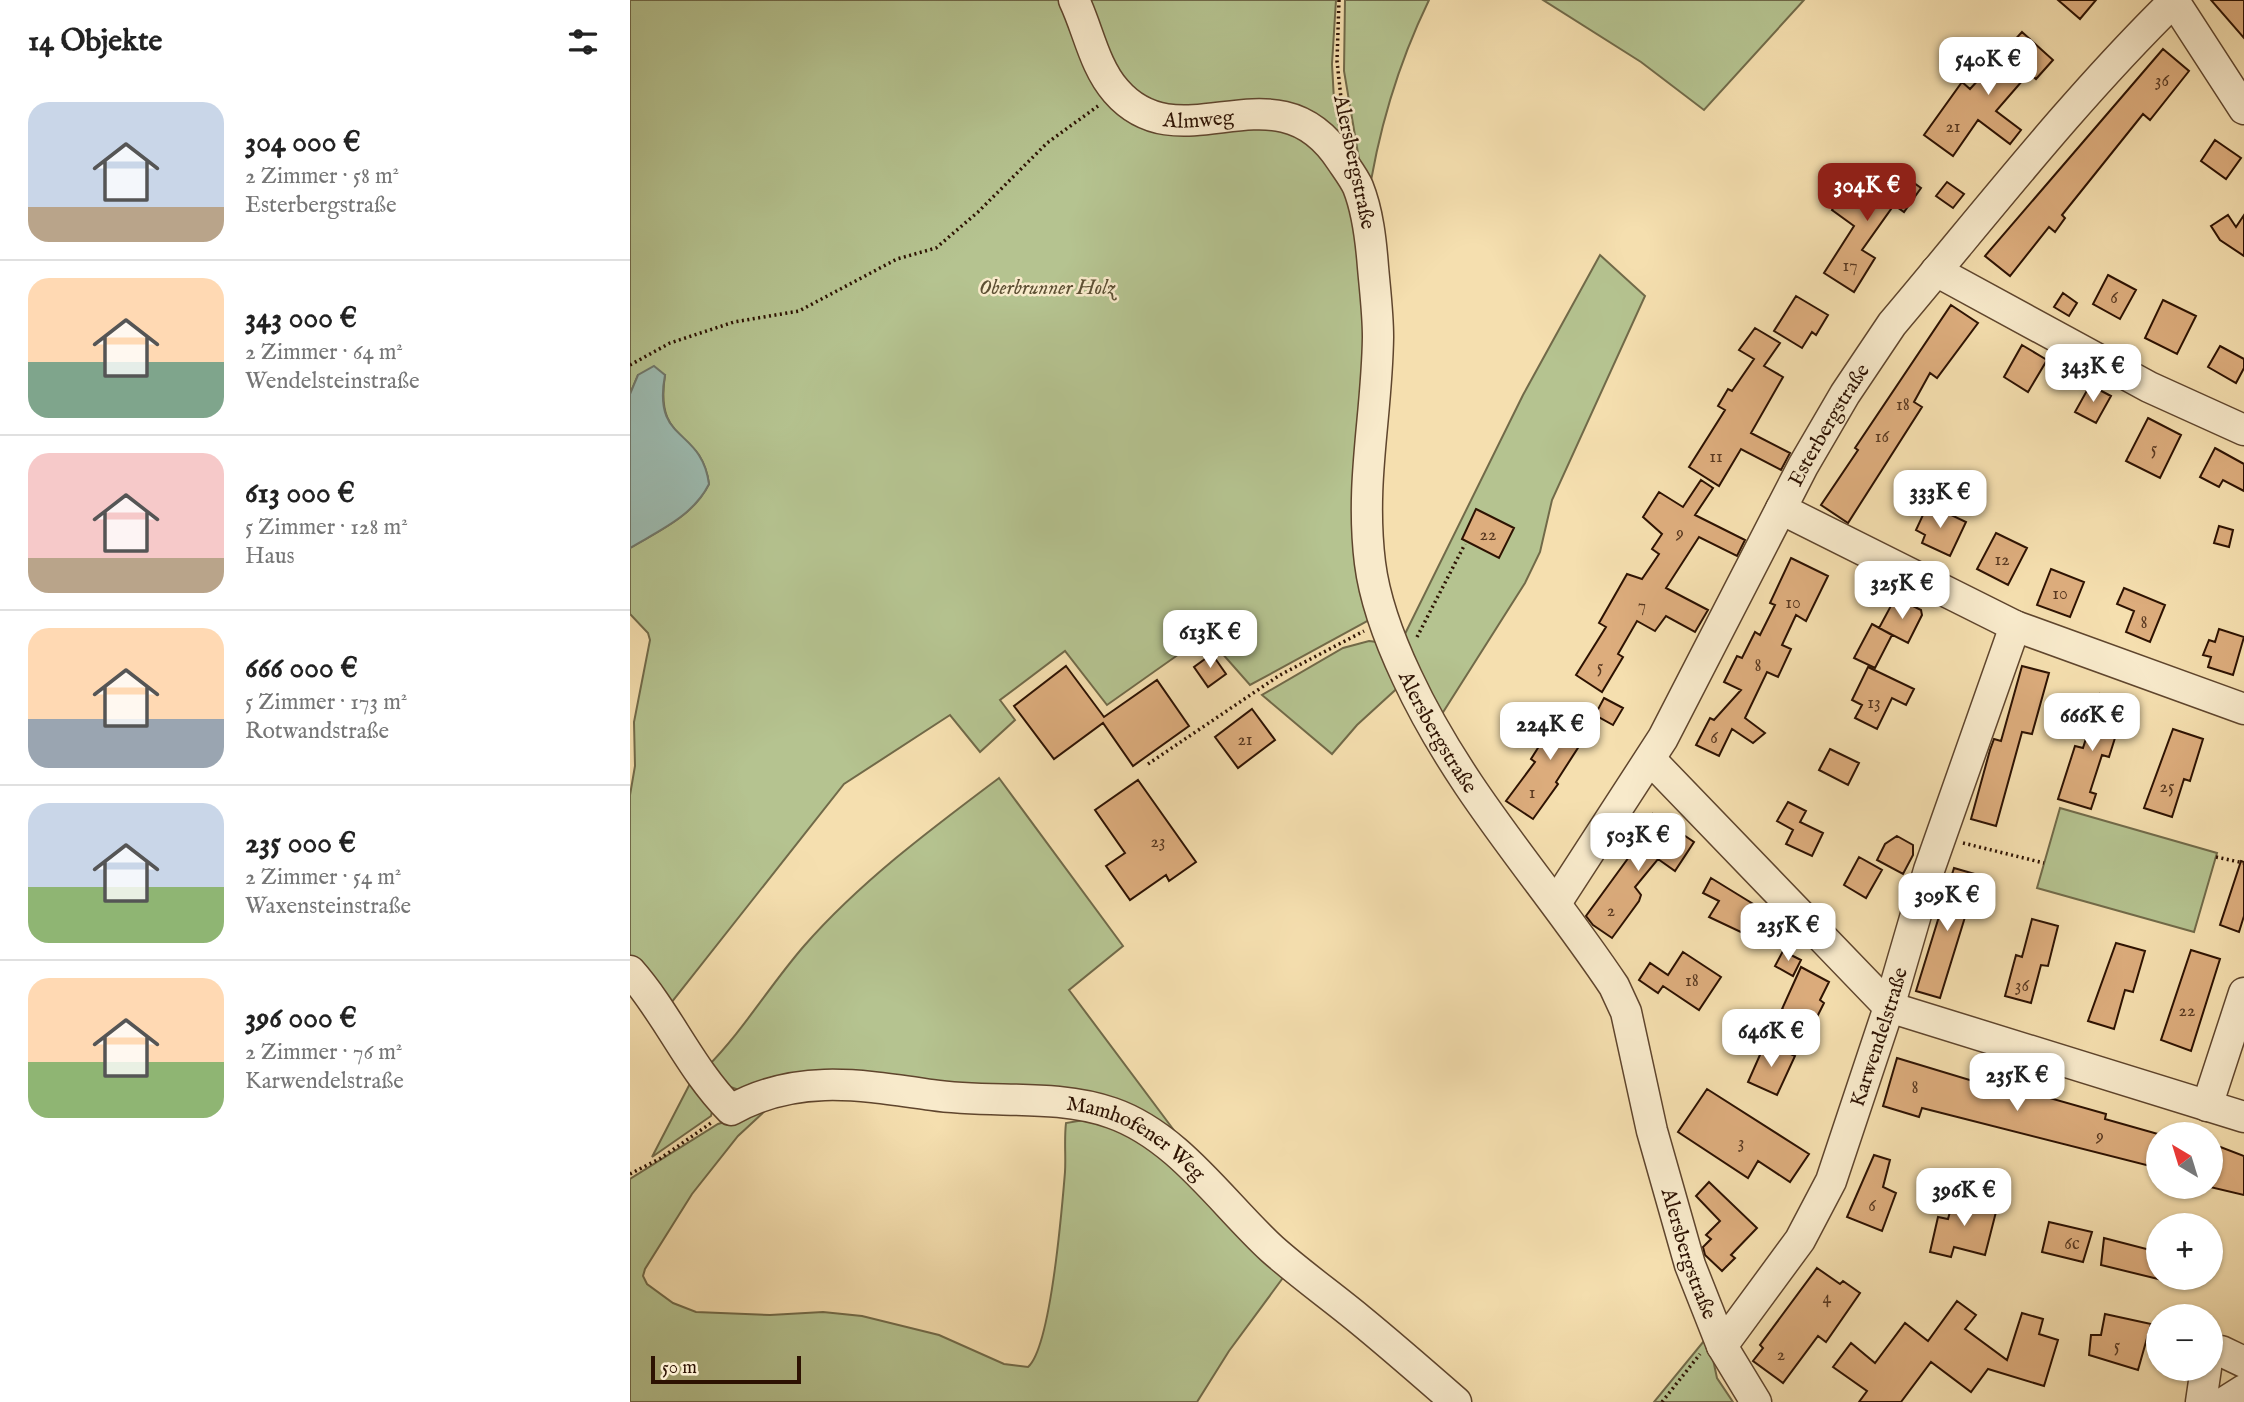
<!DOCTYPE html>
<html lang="de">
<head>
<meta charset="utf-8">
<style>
	body { margin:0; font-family:"IM FELL English",serif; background:#f6f6f6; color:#222; height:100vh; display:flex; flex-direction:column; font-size:26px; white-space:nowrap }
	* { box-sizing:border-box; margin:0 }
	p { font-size:23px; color:#767676 }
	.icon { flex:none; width:38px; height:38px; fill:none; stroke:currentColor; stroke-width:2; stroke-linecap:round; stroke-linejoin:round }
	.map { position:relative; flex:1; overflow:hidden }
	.details { display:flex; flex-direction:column; background:#fff; width:630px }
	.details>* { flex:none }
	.needle { width:46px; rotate:322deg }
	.controls { position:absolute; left:1516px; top:1122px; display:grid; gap:14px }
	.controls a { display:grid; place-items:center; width:77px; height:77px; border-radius:50%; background:#fff; box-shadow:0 2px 5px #0004; font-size:35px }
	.scale { position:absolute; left:21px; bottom:18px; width:150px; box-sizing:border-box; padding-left:7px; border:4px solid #2d1202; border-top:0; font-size:19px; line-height:24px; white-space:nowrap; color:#2d1202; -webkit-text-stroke:5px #f8eacb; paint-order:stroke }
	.price { position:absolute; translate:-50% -60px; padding:0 16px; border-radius:14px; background:#fff; color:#222; font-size:23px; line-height:46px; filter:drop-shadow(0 2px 4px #0008) }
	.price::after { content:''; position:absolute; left:50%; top:42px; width:21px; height:16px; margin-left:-10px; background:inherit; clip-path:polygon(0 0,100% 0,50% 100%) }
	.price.current { background:#8f2418; color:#fff }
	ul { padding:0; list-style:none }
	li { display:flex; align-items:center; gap:21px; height:175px; padding:0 28px }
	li+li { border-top:2px solid #e0e0e0 }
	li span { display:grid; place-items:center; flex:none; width:196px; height:140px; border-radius:21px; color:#555 }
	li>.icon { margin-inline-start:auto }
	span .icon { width:84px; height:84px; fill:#fffc; stroke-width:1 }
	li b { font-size:30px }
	h2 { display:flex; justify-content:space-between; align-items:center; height:84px; padding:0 28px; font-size:30px }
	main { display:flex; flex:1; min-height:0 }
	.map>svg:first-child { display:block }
	.green { fill:#b5c390; stroke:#716a49; stroke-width:2 }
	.water { fill:#9dbcb2; stroke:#70786c; stroke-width:2 }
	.building { fill:#ddad7d; stroke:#2d1202; stroke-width:2 }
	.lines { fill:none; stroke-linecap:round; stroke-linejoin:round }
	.minor-casing { stroke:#5f452d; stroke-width:33 }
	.path { stroke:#2d1202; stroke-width:3.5; stroke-dasharray:2 3.5; stroke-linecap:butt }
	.minor { stroke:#f8eacb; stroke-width:30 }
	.labels { text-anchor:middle; stroke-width:5; stroke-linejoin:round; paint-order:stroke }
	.number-label { font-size:18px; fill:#593921 }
	.street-label { font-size:21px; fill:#2d1202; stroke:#f8eacb }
	.park-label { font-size:21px; font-style:italic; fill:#5d5034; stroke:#f8eacb }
</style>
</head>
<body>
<main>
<section class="details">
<h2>14 Objekte<svg class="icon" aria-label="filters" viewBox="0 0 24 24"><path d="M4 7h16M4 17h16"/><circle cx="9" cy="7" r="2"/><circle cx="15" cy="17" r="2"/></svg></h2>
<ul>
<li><span style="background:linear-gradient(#c9d6e8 75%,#b9a48a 0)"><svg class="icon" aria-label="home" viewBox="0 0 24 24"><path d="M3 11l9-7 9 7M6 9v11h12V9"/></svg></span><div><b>304 000 €</b><p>2 Zimmer · 58 m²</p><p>Esterbergstraße</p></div></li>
<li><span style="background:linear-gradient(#ffd9b3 60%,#7fa58c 0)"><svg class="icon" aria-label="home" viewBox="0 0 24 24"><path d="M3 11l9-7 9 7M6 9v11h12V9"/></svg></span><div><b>343 000 €</b><p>2 Zimmer · 64 m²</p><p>Wendelsteinstraße</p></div></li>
<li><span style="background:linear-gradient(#f6c9c9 75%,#b9a48a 0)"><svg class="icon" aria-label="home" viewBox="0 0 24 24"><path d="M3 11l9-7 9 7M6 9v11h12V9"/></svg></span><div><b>613 000 €</b><p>5 Zimmer · 128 m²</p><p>Haus</p></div></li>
<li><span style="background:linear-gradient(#ffd9b3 65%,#9aa5b1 0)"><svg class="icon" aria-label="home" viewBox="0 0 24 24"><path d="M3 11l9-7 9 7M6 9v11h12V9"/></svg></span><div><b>666 000 €</b><p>5 Zimmer · 173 m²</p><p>Rotwandstraße</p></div></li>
<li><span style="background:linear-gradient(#c9d6e8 60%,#8fb573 0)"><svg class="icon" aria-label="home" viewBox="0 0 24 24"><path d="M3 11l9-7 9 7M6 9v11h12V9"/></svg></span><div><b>235 000 €</b><p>2 Zimmer · 54 m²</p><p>Waxensteinstraße</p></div></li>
<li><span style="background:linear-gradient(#ffd9b3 60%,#8fb573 0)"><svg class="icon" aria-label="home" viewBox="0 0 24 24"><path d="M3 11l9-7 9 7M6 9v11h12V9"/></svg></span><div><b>396 000 €</b><p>2 Zimmer · 76 m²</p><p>Karwendelstraße</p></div></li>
</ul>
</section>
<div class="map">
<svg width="1614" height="1402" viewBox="0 0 1614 1402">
	<rect width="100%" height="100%" fill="#f5dfaf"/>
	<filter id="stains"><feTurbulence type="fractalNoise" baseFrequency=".00286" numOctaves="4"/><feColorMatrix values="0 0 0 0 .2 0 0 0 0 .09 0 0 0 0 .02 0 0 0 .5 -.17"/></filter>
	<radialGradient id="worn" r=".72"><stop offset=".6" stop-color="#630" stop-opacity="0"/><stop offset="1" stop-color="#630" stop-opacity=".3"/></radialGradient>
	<path class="green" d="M0 0H706L702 64 704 100 742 301 743 618 620 685 576 635 477 705 435 651 370 700 385 720 350 752 320 715 214 784 37 1008 0 959V795L5 766 4 722 20 640 18 633 0 614V548C29 531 63 516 79 484 71 426 24 447 35 375H8L0 394Z
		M715 0H799C768 64 747 135 737 206L714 71Z
		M913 0H1174L1074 110 1011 62Z
		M970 255 1015 296 922 500 910 552 895 583 810 717 770 644 893 395Z
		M739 641 747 642 774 682 727 725 702 754 632 695 713 648Z
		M369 778 493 946 439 990 555 1145 508 1118 114 1092 98 1086 76 1068C113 1031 140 985 174 946 230 882 301 829 369 778Z
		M1430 808 1587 853 1564 932 1407 888Z
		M66 1072 83 1108 81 1116 22 1157Z
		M137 1109 108 1136 62 1194 15 1269 13 1276 17 1284 43 1303 66 1312 140 1315 193 1312 232 1316 309 1335 374 1364 398 1367C421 1347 432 1208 435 1172 436 1156 434 1140 436 1123L454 1120 497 1125 658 1271 599 1351 567 1402H0V1179L88 1124Z
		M1078 1336 1087 1378 1103 1402H1024Z"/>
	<path class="water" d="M24 366 35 375C22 444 71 426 79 484 63 516 30 530 0 548V394L8 375Z"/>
	<path class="building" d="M1428 0H1466L1450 19Z
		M1581 0H1614V38Z
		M1392 32 1423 60 1406 79 1399 73 1366 111 1391 130 1380 144 1348 120 1323 156 1294 135 1332 82 1340 89Z
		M1533 49 1559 71 1520 120 1513 114 1432 215 1435 218 1425 232 1419 227 1380 276 1355 256Z
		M1585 140 1611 158 1596 179 1571 161Z
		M1259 165 1291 188 1274 212 1264 205 1232 250 1245 258 1224 292 1194 273 1224 226 1202 210 1218 187 1223 190 1226 185 1238 194Z
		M1317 182 1334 194 1323 208 1306 196Z
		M1598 215 1606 227 1614 215V256L1590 240 1581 226Z
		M1478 275 1506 290 1490 319 1463 304Z
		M1433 293 1447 303 1439 316 1424 307Z
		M1166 296 1198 315 1186 335 1182 332 1172 348 1144 331Z
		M1533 300 1566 316 1547 354 1515 338Z
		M1321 305 1348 323 1307 378 1300 373 1284 402 1292 407 1218 523 1191 505 1228 450 1225 448Z
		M1125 328 1150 343 1134 366 1153 377 1121 433 1160 453 1151 470 1111 449 1089 486 1059 467 1095 410 1088 406 1098 389 1102 391 1124 359 1109 350Z
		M1392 345 1417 360 1398 392 1374 377Z
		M1590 346 1614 359V368L1606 383 1578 367Z
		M1460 385 1481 396 1466 423 1445 412Z
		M1518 418 1551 435 1530 478 1496 461Z
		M1585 448 1614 464V491L1593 480 1589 487 1570 477Z
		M1071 480 1083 488 1065 515 1115 540 1107 556 1069 537 1036 588 1078 610 1065 632 1036 616 1025 631 1007 621 988 654 993 657 972 692 946 675 976 627 969 623 997 574 1012 579 1029 554 1022 549 1032 534 1013 517 1029 492 1053 507Z
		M1298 504 1336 522 1320 556 1292 543 1295 535 1286 530Z
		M846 509 884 528 869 558 832 539Z
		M1589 526 1603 530 1599 547 1584 543Z
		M1366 533 1397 548 1378 585 1347 569Z
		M1161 558 1198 576 1176 621 1166 615 1152 645 1161 649 1148 677 1137 672 1115 718 1135 733 1123 743 1102 729 1089 756 1066 745 1080 718 1084 720 1111 690 1094 682 1107 656 1112 658 1125 632 1130 635 1145 605 1140 603Z
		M1421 569 1454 582 1440 617 1407 605Z
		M1494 588 1535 605 1520 642 1496 632 1504 611 1487 604Z
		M1271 600 1291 610 1292 615 1278 643 1249 628 1263 602 1269 605Z
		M1242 624 1262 635 1245 668 1224 658Z
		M1589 629 1614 637 1603 675 1578 667 1581 657 1573 655 1579 640 1585 642Z
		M582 654 596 674 578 687 564 667Z
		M436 666 474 717 527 680 559 726 503 766 473 723 424 759 384 706Z
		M1392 666 1419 673 1402 734 1392 732 1366 826 1341 819 1360 750 1364 739 1371 741Z
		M1238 667 1284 689 1276 705 1262 698 1247 729 1225 718 1232 705 1222 700Z
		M1470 694 1496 703 1479 757 1472 755 1460 792 1466 794 1461 809 1428 799 1445 746 1453 748Z
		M974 698 993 708 983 725 965 715Z
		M935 705 964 723 926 782 928 784 903 819 876 801 905 762 901 759Z
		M622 709 645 740 608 768 585 737Z
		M1543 729 1573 739 1560 781 1554 779 1542 817 1514 808Z
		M1200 749 1229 763 1218 785 1189 770Z
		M508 780 566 862 539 881 536 875 500 900 476 866 495 853 465 810Z
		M1158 802 1176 811 1170 822 1193 833 1182 856 1156 844 1163 830 1147 821Z
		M1023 814 1064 842 1045 871 1028 859 1005 887 1011 895 1009 901 982 938 963 925 956 916 1007 846 1003 843Z
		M1267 836 1283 845V855L1273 874 1247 860 1255 844Z
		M1229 857 1252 870 1236 898 1214 885Z
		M1611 861 1614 862V916L1609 932 1590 925Z
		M1324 868 1348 875 1310 998 1286 991Z
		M1081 878 1133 910 1115 934 1079 917 1089 901 1073 893Z
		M1402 919 1428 926 1418 966 1411 965 1401 1003 1375 996 1386 955 1392 957Z
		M1486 943 1515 951 1503 992 1495 990 1484 1029 1458 1021Z
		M1561 950 1590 959 1561 1051 1531 1040Z
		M1153 951 1171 960 1163 976 1145 966Z
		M1053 952 1091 977 1069 1010 1033 986 1028 993 1009 980 1020 963 1038 975Z
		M1171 967 1199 982 1190 1000 1194 1003 1183 1025 1152 1009Z
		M1139 1044 1165 1056 1147 1095 1118 1082 1133 1048 1136 1050Z
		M1267 1058 1366 1088 1367 1083 1476 1114 1475 1119 1528 1134V1168L1292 1108 1289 1117 1253 1106Z
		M1077 1089 1179 1154 1160 1182 1128 1161 1118 1178 1048 1132Z
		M1580 1143 1614 1156V1195L1580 1187Z
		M1244 1155 1260 1160 1253 1187 1266 1193 1252 1231 1217 1217Z
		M1079 1182 1127 1228 1101 1255 1105 1258 1092 1271 1075 1255 1073 1247 1081 1239 1076 1235 1090 1221 1066 1196Z
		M1324 1197 1367 1208 1355 1255 1324 1247 1321 1257 1300 1252 1308 1217 1318 1219Z
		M1419 1222 1462 1232 1453 1262 1412 1252Z
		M1474 1238 1528 1252V1279L1471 1265Z
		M1187 1268 1210 1284 1213 1281 1230 1293 1196 1342 1188 1336 1153 1383 1123 1361 1133 1348 1130 1345Z
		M1327 1301 1346 1315 1335 1329 1377 1360 1392 1313 1413 1319 1409 1334 1428 1340 1414 1386 1358 1369 1341 1392 1301 1362 1271 1402H1229L1237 1391 1203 1367 1221 1343 1245 1363 1275 1323 1298 1341Z
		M1475 1314 1521 1324 1508 1370 1459 1355 1461 1335H1471Z"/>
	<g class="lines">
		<defs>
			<g id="minor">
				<path id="s1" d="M444 0C458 29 464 66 486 91 552 167 646 60 711 160 717 169 724 178 728 187 738 212 741 241 743 267 745 290 748 314 748 337 747 416 730 482 740 563 745 603 760 641 777 677 831 793 914 881 984 986L996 1012 1022 1131 1060 1265 1092 1346 1126 1402"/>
				<path d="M1544 1 1614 109"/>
				<path d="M1306 271 1519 387 1614 430"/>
				<path d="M1151 509 1385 626 1614 709"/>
				<path d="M1020 759 1259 1007 1614 1117"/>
				<path id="s2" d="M926 903 1033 738 1173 466 1215 394 1262 324C1355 214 1442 101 1545 0"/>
				<path id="s3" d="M0 971C38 1014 60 1069 101 1110 166 1073 232 1085 302 1095 361 1104 425 1093 482 1113 548 1136 592 1203 642 1249 670 1274 700 1295 729 1319 762 1346 794 1374 826 1402"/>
				<path d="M1577 1106 1614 993"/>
				<path id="s4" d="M1092 1346 1170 1240 1201 1181 1259 1007 1299 870 1385 626"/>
				<path d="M1580 1356 1591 1351 1614 1362"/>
				<path d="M1571 1402 1576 1368"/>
				<path d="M1595 1402 1614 1390"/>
			</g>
		</defs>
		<use href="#minor" class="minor-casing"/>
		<path class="path" d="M709 0 707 61 714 126
			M0 365 40 343 104 322 169 311 267 259 306 248 348 212 417 143 468 106
			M787 637 835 544
			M518 764 650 675 734 631
			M1333 843 1414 863
			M1586 857 1614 863
			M0 1174 31 1158 81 1123
			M1032 1402 1070 1354"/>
		<use href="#minor" class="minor"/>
	</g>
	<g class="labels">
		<g class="number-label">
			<text x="1532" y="86">36</text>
			<text x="1323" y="132">21</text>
			<text x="1220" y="271">17</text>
			<text x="1484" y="303">6</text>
			<text x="1273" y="410">18</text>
			<text x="1252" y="442">16</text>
			<text x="1524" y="454">5</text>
			<text x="1086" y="462">11</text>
			<text x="1050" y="538">9</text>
			<text x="858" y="540">22</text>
			<text x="1372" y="565">12</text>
			<text x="1430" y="599">10</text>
			<text x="1163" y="608">10</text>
			<text x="1012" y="611">7</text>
			<text x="1514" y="628">8</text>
			<text x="1128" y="671">8</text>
			<text x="970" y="672">5</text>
			<text x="1244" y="708">13</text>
			<text x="1084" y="743">6</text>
			<text x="615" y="745">21</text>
			<text x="1537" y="792">25</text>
			<text x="902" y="798">1</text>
			<text x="528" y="847">23</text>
			<text x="981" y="916">2</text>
			<text x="1062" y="986">18</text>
			<text x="1392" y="991">36</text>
			<text x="1557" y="1016">22</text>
			<text x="1285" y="1093">8</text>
			<text x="1470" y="1141">9</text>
			<text x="1111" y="1148">3</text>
			<text x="1242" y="1211">6</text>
			<text x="1442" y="1249">6c</text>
			<text x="1197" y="1303">4</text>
			<text x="1487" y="1351">5</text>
			<text x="1151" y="1360">2</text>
		</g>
		<g class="street-label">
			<text dy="7" stroke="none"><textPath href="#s1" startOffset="192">Almweg</textPath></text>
			<text transform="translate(725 162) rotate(78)" y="7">Alersbergstraße</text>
			<text dy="7" stroke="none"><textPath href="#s2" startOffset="551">Esterbergstraße</textPath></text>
			<text dy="7" stroke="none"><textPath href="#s1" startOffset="945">Alersbergstraße</textPath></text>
			<text dy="7" stroke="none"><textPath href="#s4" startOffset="350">Karwendelstraße</textPath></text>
			<text dy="7" stroke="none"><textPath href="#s3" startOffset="592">Mamhofener Weg</textPath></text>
			<text dy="7" stroke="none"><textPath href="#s1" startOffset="1533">Alersbergstraße</textPath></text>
		</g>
		<g class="park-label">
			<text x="417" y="294">Oberbrunner Holz</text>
		</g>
	</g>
	<rect width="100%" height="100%" filter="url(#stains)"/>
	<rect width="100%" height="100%" fill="url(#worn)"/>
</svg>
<div class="controls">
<a><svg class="needle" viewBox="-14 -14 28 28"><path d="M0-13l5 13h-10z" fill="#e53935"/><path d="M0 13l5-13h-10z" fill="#767676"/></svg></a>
<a>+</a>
<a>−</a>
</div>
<div class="scale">50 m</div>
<b class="price" style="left:1358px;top:97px">540K €</b>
<b class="price current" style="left:1237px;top:223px">304K €</b>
<b class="price" style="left:1463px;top:404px">343K €</b>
<b class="price" style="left:1310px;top:530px">333K €</b>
<b class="price" style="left:1272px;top:621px">325K €</b>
<b class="price" style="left:580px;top:670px">613K €</b>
<b class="price" style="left:1462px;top:753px">666K €</b>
<b class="price" style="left:920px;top:762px">224K €</b>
<b class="price" style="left:1008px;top:873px">503K €</b>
<b class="price" style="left:1317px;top:933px">309K €</b>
<b class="price" style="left:1158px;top:963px">235K €</b>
<b class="price" style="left:1141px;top:1069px">646K €</b>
<b class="price" style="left:1387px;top:1113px">235K €</b>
<b class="price" style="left:1334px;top:1228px">396K €</b>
</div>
</main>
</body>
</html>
